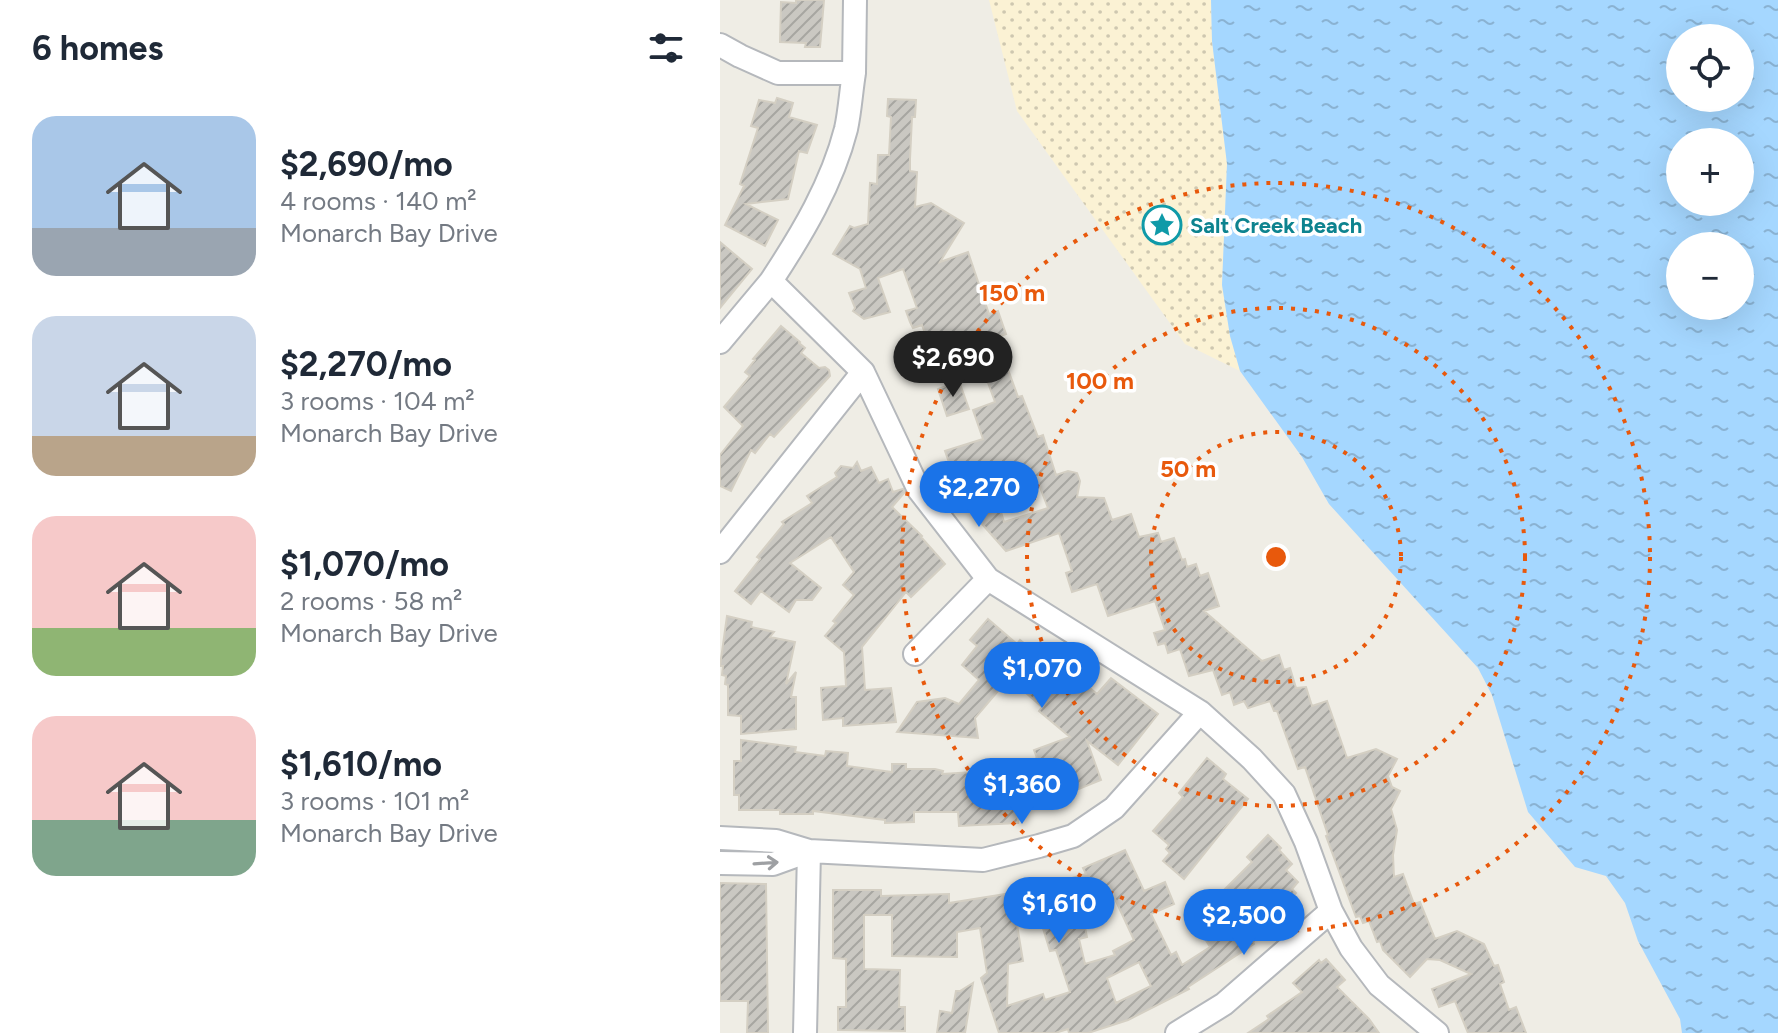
<!DOCTYPE html>
<html lang="en">
<head>
<meta charset="utf-8">
<style>
	body { margin:0; font-family:Figtree,sans-serif; background:#f6f6f7; color:#1f2937; height:100vh; display:flex; flex-direction:column; font-size:30px; white-space:nowrap }
	* { box-sizing:border-box; margin:0 }
	p { font-size:26px; color:#747a83 }
	.icon { flex:none; width:44px; height:44px; fill:none; stroke:currentColor; stroke-width:2; stroke-linecap:round; stroke-linejoin:round }
	.map { position:relative; flex:1; overflow:hidden }
	.panel { display:flex; flex-direction:column; background:#fff; width:720px }
	.panel>* { flex:none }
	.controls { position:absolute; left:946px; top:24px; display:grid; gap:16px }
	.controls a { display:grid; place-items:center; width:88px; height:88px; border-radius:50%; background:#fff; box-shadow:0 8px 32px #0002; font-size:40px }
	.price { position:absolute; translate:-50% -68px; padding:0 18px; border-radius:28px; background:#1a73e8; color:#fff; font-size:26px; line-height:52px; filter:drop-shadow(0 2px 4px #0008) }
	.price::after { content:''; position:absolute; left:50%; top:48px; width:24px; height:18px; margin-left:-12px; background:inherit; clip-path:polygon(0 0,100% 0,50% 100%) }
	.price.active { background:#222; color:#fff }
	ul { padding:0; list-style:none }
	li { display:flex; align-items:center; gap:24px; height:200px; padding:0 32px }
	li span { display:grid; place-items:center; flex:none; width:224px; height:160px; border-radius:24px; color:#555 }
	li>.icon { margin-inline-start:auto }
	span .icon { width:96px; height:96px; fill:#fffc; stroke-width:1 }
	li b { font-size:34px }
	h2 { display:flex; justify-content:space-between; align-items:center; height:96px; padding:0 32px; font-size:34px }
	main { display:flex; flex:1; min-height:0 }
	.map>svg:first-child { display:block }
	.sand { fill:url(#sand-dots) }
	.water { fill:url(#water-ripples); fill-rule:evenodd }
	.building { fill:url(#building-hatch); stroke:#d4cfc3; stroke-width:2; fill-rule:evenodd }
	.lines { fill:none; stroke-linecap:round; stroke-linejoin:round }
	.minor-casing { stroke:#b5b8bc; stroke-width:26 }
	.minor { stroke:#fff; stroke-width:22 }
	.oneway { stroke:#9ea0a3 }
	.ring { fill:none; stroke:#e8590c; stroke-width:4; stroke-dasharray:4 8 }
	.labels { text-anchor:middle; stroke-width:7; stroke-linejoin:round; paint-order:stroke }
	.culture-label { font-size:22px; font-weight:bold; fill:#0d838f; stroke:#fff; text-anchor:start }
	.centre { fill:#e8590c; stroke:#fff; stroke-width:4 }
	.ring-label { font-size:24px; text-anchor:middle; font-weight:bold; fill:#e8590c; stroke:#fff; stroke-width:7; stroke-linejoin:round; paint-order:stroke }
</style>
</head>
<body>
<main>
<section class="panel">
<h2>6 homes<svg class="icon" aria-label="filters" viewBox="0 0 24 24"><path d="M4 7h16M4 17h16"/><circle cx="9" cy="7" r="2"/><circle cx="15" cy="17" r="2"/></svg></h2>
<ul>
<li><span style="background:linear-gradient(#a9c7e8 70%,#9aa5b1 0)"><svg class="icon" aria-label="home" viewBox="0 0 24 24"><path d="M3 11l9-7 9 7M6 9v11h12V9"/></svg></span><div><b>$2,690/mo</b><p>4 rooms · 140 m²</p><p>Monarch Bay Drive</p></div></li>
<li><span style="background:linear-gradient(#c9d6e8 75%,#b9a48a 0)"><svg class="icon" aria-label="home" viewBox="0 0 24 24"><path d="M3 11l9-7 9 7M6 9v11h12V9"/></svg></span><div><b>$2,270/mo</b><p>3 rooms · 104 m²</p><p>Monarch Bay Drive</p></div></li>
<li><span style="background:linear-gradient(#f6c9c9 70%,#8fb573 0)"><svg class="icon" aria-label="home" viewBox="0 0 24 24"><path d="M3 11l9-7 9 7M6 9v11h12V9"/></svg></span><div><b>$1,070/mo</b><p>2 rooms · 58 m²</p><p>Monarch Bay Drive</p></div></li>
<li><span style="background:linear-gradient(#f6c9c9 65%,#7fa58c 0)"><svg class="icon" aria-label="home" viewBox="0 0 24 24"><path d="M3 11l9-7 9 7M6 9v11h12V9"/></svg></span><div><b>$1,610/mo</b><p>3 rooms · 101 m²</p><p>Monarch Bay Drive</p></div></li>
</ul>
</section>
<div class="map">
<svg width="1058" height="1033" viewBox="0 0 1058 1033">
	<defs>
		<pattern id="sand-dots" width="8" height="8" patternUnits="userSpaceOnUse" patternTransform="scale(2)"><rect width="8" height="8" fill="#fbf2d4"/><path d="M2 2h.1M6 6h.1" fill="none" stroke="#cec7b0" stroke-width="1.8" stroke-linecap="round"/></pattern>
		<pattern id="water-ripples" width="26" height="14" patternUnits="userSpaceOnUse" patternTransform="scale(2)"><rect width="26" height="14" fill="#a5d7ff"/><path d="M2 4q2-2 4 0t4 0M15 11q2-2 4 0t4 0" fill="none" stroke="#8ab2d2"/></pattern>
		<pattern id="building-hatch" width="6" height="6" patternUnits="userSpaceOnUse" patternTransform="scale(2)"><rect width="6" height="6" fill="#cac8c2"/><path d="M-1 1l2-2M0 6l6-6M5 7l2-2" fill="none" stroke="#a7a6a1"/></pattern>
	</defs>
	<rect width="100%" height="100%" fill="#efede5"/>
	<path class="sand" d="M269 0H491L492 41 507 164 502 285 510 336 520 371 465 344 297 111Z"/>
	<path class="water" d="M491 0H1058V1033H962L960 1019 918 941 905 903 886 876 855 867 808 812 772 695 758 668 609 504 582 457 520 371 510 336 502 285 507 164 492 41ZM960 38H1020V98H960ZM960 142H1020V202H960ZM960 246H1020V306H960Z"/>
	<path class="building" d="M76 0H104L100 47H85L86 43 60 42 61 2 76 3Z
		M57 98 73 103 69 117 97 125 87 153 79 151 68 199 26 204 58 220 45 246 5 225 24 186 20 184 38 128 31 126 39 100 55 103Z
		M168 99 196 100 195 117H192L190 159V171L197 172 195 207 211 203 244 223 220 262 248 252 269 314 278 311 286 334 280 336 286 352 282 353 298 397 302 396 318 437 323 435 336 475 348 471 357 473 360 481 357 497 384 498 392 520 411 514 419 537 438 533 441 542 454 538 462 560 465 559 467 567 476 564 480 576 488 573 499 606 484 611 542 661 559 655 564 670 570 668 576 688 586 687 592 706 607 701 627 758 656 749 677 759 668 776 672 787 680 791 671 809 677 830 673 855 674 877 683 874 694 904 700 902 715 939 737 931 764 944 774 966 778 965 784 982 780 984 789 1010 796 1007 806 1033H748L735 1001 719 1007 712 989 751 974 720 960 707 959 690 977 663 950 660 941 657 942 649 921 643 923 640 916 636 917 606 836 608 835 585 767 578 769 557 711H554L550 701 528 708 524 701 514 705 510 692 502 695 493 670 469 676 460 649 448 653 445 643 438 645 434 633 445 630 435 601 388 616 377 584 352 592 346 573 352 571 339 533 286 551 246 506 254 503 233 474 225 451 263 439 253 410 275 402 263 369 226 381 219 358 216 359 212 354 202 325 193 328 190 322 186 311 197 308 183 269 158 278 170 312 144 319 133 311 135 308 129 293 146 288 140 269 113 254 130 226 134 228 148 224 150 183 157 184 158 155H169L171 117 167 116ZM316 477 328 508 284 522 281 512 265 493Z
		M0 242 32 269 0 308Z
		M61 326 80 342 79 343 85 348 81 353 99 368 105 367 109 370 110 376 54 437 50 434 35 453 31 450 11 491 0 486V455L23 426 4 407 30 376 25 372 35 360 33 359Z
		M239 381 249 409 227 416 218 389Z
		M137 462 141 471 151 467 159 483 168 479 173 492 183 489 185 492 172 507 202 536 201 537 225 564 191 597 186 592 142 647 145 690 171 688 176 722 123 726V718L103 720 101 688 126 686 124 652 105 636 116 623 113 621 134 595 123 585 134 572 111 537 70 563 101 588 92 600H76L69 612 41 591 31 604 15 591 40 559 37 557 64 524 62 522 92 503 87 496 117 477 115 473 121 466 133 468Z
		M7 616 32 622 31 627 54 632 50 637 75 642 66 684 76 672 71 697H76V729L21 734V716L8 715V685L5 684 6 676 2 675 3 666H0Z
		M268 619 297 644 300 640 329 664 334 658 377 694 391 678 438 714 398 765 367 741 381 780 329 801 315 759 317 758 314 750 350 737 319 711 322 707 289 678 255 718 258 738 177 732 197 702 225 698 239 704 259 680 242 665 257 646 250 640Z
		M21 740 76 747 75 752 105 756 106 751 128 753 127 766 172 772V764H186V769H215L223 771 222 774 301 769 303 812H297L298 823 239 826 238 812H194V822L165 823V820L93 811V814H60V810H19V795H14V761H21Z
		M487 758 506 774 503 779 528 799 464 879 443 861 450 853 446 849 449 845 433 831 463 797 459 793Z
		M548 835 561 848 559 850 572 864 566 870 578 882 572 889 576 893 561 908 564 910 533 942 534 944 468 987 469 989 408 1020 368 1033H349L348 1029 335 1033H279L261 978 267 973 260 928 237 932V957L172 956V915H144V969L180 970 179 1007H185V1031L118 1030V1007H126V959L113 958V890H161V896L229 894V903L292 893 293 900 326 891 324 886 366 874 363 868 405 850 424 891 445 882 454 904 431 914 451 955 456 952 462 965 490 947 473 919 482 913 498 891 500 894 532 862 527 857ZM389 886 414 940 393 951 395 955 365 964 359 939 367 937 359 899ZM318 912 330 951 336 950 350 992 325 1000 323 994 287 1006 288 964 303 961 296 919ZM419 962 431 986 396 1003 387 978Z
		M0 883 46 884 48 1033H27L28 1001H0Z
		M606 959 625 980 617 987 649 1019 659 1033H528L549 1019 547 1016 582 992 573 983 599 960 601 963Z
		M253 983 245 1033H217L220 1011 232 1013 236 991H240Z"/>
	<g class="lines">
		<defs>
			<path id="minor" d="M0 45 20 56 58 73H134C131 91 130 111 126 129 112 184 82 234 51 281L143 372 199 490 268 579 480 712 532 759 564 794 586 842 611 911 631 948 659 985 717 1033
				M134 73 135 0
				M0 342 51 281
				M0 552 143 372
				M195 654 268 579
				M0 838 56 841 89 851 263 860 319 846 353 836 394 808 480 712
				M0 863 53 864 89 851
				M85 1033 89 851
				M457 1033 504 1004 611 911"/>
		</defs>
		<use href="#minor" class="minor-casing"/>
		<use href="#minor" class="minor"/>
	</g>
	<defs><path id="oneway-shaft" d="M-6 0H5M1.5-3L5.5 0L1.5 3" fill="none" stroke-width="1.6" stroke-linecap="round" stroke-linejoin="round" transform="scale(2)"/></defs>
	<use class="oneway" href="#oneway-shaft" transform="translate(46 863) rotate(-4)"/>
	<g class="ring">
		<circle cx="556" cy="557" r="125"/>
		<circle cx="556" cy="557" r="249"/>
		<circle cx="556" cy="557" r="374"/>
	</g>
	<defs>
		<symbol id="sight-ring" viewBox="-11 -11 22 22"><circle r="9.5" fill="#fff" stroke="#0f9aa8" stroke-width="1.5"/><path d="M0-6L1.8-2.2L6-1.7L2.9 1.2L3.7 5.4L0 3.3L-3.7 5.4L-2.9 1.2L-6-1.7L-1.8-2.2Z" fill="#0f9aa8"/></symbol>
	</defs>
	<g fill-rule="evenodd">
		<use href="#sight-ring" x="420" y="203" width="44" height="44"/>
	</g>
	<g class="labels">
		<g class="culture-label">
			<text x="470" y="233">Salt Creek Beach</text>
		</g>
	</g>
	<circle cx="556" cy="557" r="12" class="centre"/>
	<g class="ring-label">
		<text x="292" y="301">150 m</text>
		<text x="380" y="389">100 m</text>
		<text x="468" y="477">50 m</text>
	</g>
</svg>
<div class="controls">
<a><svg class="icon" aria-label="locate" viewBox="0 0 24 24"><circle cx="12" cy="12" r="6"/><path d="M12 2v4M12 18v4M2 12h4M18 12h4"/></svg></a>
<a>+</a>
<a>−</a>
</div>
<b class="price active" style="left:233px;top:399px">$2,690</b>
<b class="price" style="left:259px;top:529px">$2,270</b>
<b class="price" style="left:322px;top:710px">$1,070</b>
<b class="price" style="left:302px;top:826px">$1,360</b>
<b class="price" style="left:339px;top:945px">$1,610</b>
<b class="price" style="left:524px;top:957px">$2,500</b>
</div>
</main>
</body>
</html>
